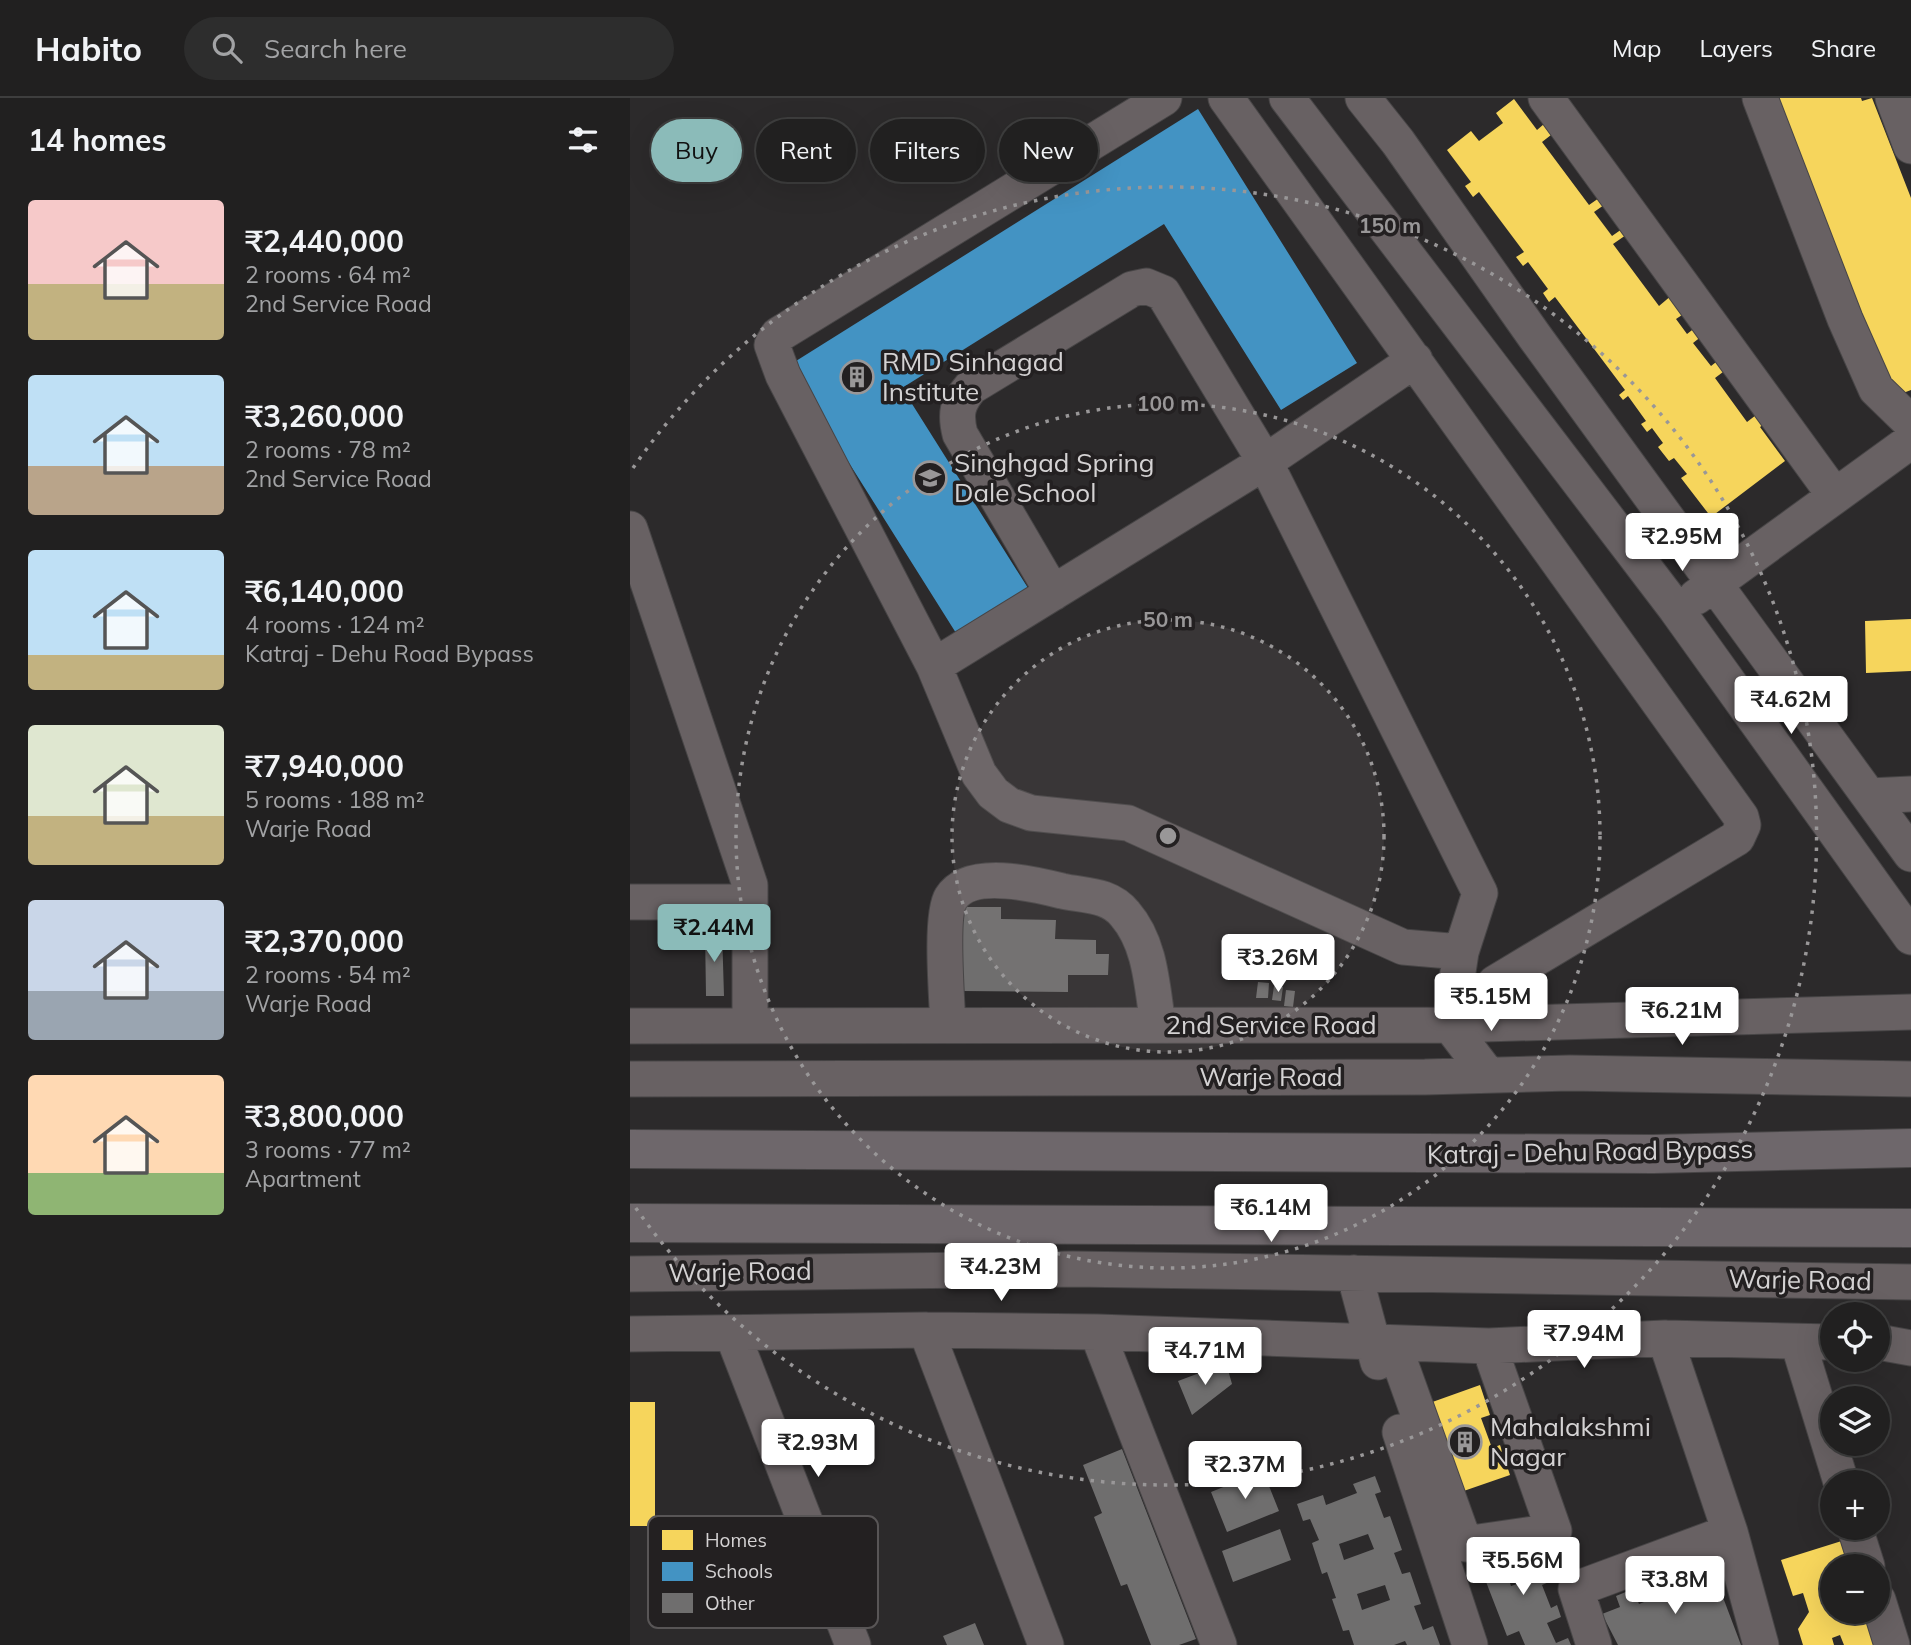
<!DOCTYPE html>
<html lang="en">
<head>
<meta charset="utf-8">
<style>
	body { margin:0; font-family:Mulish,sans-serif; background:#2d2d2d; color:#f1f3f6; height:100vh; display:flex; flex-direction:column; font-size:26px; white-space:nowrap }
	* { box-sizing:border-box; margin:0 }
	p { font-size:23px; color:#a2a3a5 }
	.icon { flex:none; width:38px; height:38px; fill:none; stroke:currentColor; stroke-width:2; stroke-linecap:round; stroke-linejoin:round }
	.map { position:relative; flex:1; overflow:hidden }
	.drawer { display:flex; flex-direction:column; background:#212020; width:630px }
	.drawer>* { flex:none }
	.top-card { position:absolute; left:21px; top:21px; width:665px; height:63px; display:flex; gap:14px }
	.tools { position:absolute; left:1190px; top:1204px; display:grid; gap:14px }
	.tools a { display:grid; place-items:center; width:70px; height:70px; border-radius:50%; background:#212020; box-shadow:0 7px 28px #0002,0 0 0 2px #3e3e3e; font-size:35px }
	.price { position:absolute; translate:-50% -60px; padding:0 16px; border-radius:7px; background:#fff; color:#222; font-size:23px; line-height:46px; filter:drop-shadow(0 2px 4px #0008) }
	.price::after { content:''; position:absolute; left:50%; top:42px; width:21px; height:16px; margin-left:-10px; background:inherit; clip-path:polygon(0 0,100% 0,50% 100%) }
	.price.active { background:#8bbbb9; color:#111 }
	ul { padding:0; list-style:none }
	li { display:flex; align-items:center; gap:21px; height:175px; padding:0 28px }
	li span { display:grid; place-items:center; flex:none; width:196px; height:140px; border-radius:7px; color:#555 }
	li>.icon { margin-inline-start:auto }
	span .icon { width:84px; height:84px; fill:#fffc; stroke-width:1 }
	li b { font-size:30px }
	h2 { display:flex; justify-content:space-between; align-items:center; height:84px; padding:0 28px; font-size:30px }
	.chip { padding:0 24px; border-radius:32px; background:#212020; box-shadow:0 7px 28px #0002,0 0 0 2px #3e3e3e; font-size:24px; line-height:63px }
	.chip.active { background:#8bbbb9; color:#111 }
	header { display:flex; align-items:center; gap:42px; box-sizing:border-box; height:98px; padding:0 35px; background:#212020; border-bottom:2px solid #3e3e3e }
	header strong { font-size:33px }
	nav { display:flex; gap:38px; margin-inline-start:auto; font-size:24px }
	.search { width:490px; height:63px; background:#2d2d2d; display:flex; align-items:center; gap:18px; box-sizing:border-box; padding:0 24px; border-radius:38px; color:#a2a3a5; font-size:26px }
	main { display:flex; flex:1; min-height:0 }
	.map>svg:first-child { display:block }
	.homes { fill:#f6d55c }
	.schools { fill:#4393c3 }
	.building { fill:#6f6e6e; fill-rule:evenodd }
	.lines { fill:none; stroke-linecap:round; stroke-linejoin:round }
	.minor-casing { stroke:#474546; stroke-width:37 }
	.highway-casing { stroke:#474546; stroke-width:40 }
	.minor { stroke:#686163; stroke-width:35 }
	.highway { stroke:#6e676b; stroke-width:38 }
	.ring { fill:none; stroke:#999798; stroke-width:3.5; stroke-dasharray:3.5 7 }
	.labels { text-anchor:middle; stroke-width:7; stroke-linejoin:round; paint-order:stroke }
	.poi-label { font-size:26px; fill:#d4d2d3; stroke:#232021; text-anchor:start }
	.street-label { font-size:26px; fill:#d4d2d3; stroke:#232021 }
	.key { fill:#232021; stroke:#585556; stroke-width:2 }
	.key-label { font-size:19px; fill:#d4d2d3 }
	.centre { fill:#999798; stroke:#232021; stroke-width:3.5 }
	.ring-label { font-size:21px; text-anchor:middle; font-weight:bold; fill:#999798; stroke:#232021; stroke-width:7; stroke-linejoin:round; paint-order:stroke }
</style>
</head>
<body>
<header>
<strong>Habito</strong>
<div class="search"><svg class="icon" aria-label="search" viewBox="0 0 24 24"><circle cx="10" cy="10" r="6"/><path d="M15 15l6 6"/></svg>Search here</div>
<nav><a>Map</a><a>Layers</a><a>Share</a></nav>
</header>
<main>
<section class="drawer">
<h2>14 homes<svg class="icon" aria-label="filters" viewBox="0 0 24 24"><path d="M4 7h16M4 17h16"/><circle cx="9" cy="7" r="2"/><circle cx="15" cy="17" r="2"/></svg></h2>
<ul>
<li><span style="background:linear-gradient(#f6c9c9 60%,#c2b280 0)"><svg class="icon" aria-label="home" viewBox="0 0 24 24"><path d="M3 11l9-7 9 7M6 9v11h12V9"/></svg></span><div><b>₹2,440,000</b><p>2 rooms · 64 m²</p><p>2nd Service Road</p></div></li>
<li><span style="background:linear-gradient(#bfe0f5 65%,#b9a48a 0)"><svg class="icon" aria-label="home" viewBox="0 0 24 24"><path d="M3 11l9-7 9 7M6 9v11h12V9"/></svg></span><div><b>₹3,260,000</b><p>2 rooms · 78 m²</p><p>2nd Service Road</p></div></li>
<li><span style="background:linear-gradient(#bfe0f5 75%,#c2b280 0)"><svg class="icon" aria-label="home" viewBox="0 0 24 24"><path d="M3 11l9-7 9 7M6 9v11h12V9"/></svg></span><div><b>₹6,140,000</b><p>4 rooms · 124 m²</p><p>Katraj - Dehu Road Bypass</p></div></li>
<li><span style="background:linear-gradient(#dfe7d0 65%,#c2b280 0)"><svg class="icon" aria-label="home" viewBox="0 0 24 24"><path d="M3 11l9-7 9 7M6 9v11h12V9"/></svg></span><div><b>₹7,940,000</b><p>5 rooms · 188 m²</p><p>Warje Road</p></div></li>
<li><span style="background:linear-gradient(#c9d6e8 65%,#9aa5b1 0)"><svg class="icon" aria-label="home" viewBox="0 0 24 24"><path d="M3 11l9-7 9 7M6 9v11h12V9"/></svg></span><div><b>₹2,370,000</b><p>2 rooms · 54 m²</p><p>Warje Road</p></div></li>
<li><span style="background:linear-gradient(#ffd9b3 70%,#8fb573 0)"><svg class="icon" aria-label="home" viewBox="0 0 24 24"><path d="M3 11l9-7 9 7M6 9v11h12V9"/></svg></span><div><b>₹3,800,000</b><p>3 rooms · 77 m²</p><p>Apartment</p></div></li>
</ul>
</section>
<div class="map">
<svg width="1281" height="1547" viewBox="0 0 1281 1547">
	<rect width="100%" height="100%" fill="#2c2a2b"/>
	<path class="homes" d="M1137 0H1231L1232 3 1242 0 1281 100V292L1260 300Z
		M884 1 907 32 914 26 921 37 912 44 959 107 969 100 974 107 964 114 982 138 992 131 996 137 983 146 1029 208 1042 197 1055 215 1046 221 1057 236 1066 229 1072 238 1063 245 1081 268 1090 261 1097 271 1085 280 1117 324 1130 314 1137 324 1130 329 1155 363 1081 419 1051 380 1057 376 1044 360 1039 363 1028 349 1033 345 1022 330 1017 334 1011 326 1016 323 998 298 993 302 989 297 995 292 925 199 919 204 913 195 918 191 898 164 893 168 886 159 894 154 849 94 843 99 835 88 841 84 817 52 841 33 849 43 873 25 866 15Z
		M1281 521V573L1236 575 1235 523Z
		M850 1287 860 1317 851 1320 862 1350 870 1347 880 1377 825 1396 794 1307Z
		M0 1304H25V1428H0Z
		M1218 1441 1227 1468H1202V1514H1247L1258 1547H1214L1210 1537 1202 1540 1204 1547H1173L1168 1531 1179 1514 1173 1495 1163 1498 1151 1462Z"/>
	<path class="schools" d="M568 11 727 265 651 312 534 126 272 290 398 490 326 535 158 268Z"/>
	<path class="building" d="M333 809H371V821L426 822 425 841 466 842V856H479L478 877H438V894L332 893Z
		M92 832 94 898H76L75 833Z
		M628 884 639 885 638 900H626Z
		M644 888 653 889 651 903 642 902Z
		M656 892 665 893 663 909 654 908Z
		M596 1265 602 1286 562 1317 548 1283Z
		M492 1351 566 1541 549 1547H521L497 1486 491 1488 464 1419 472 1415 453 1367Z
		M633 1373 649 1413 597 1434 581 1394Z
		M745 1378 751 1394 745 1396 754 1420 760 1418 772 1452 764 1455 772 1476 780 1474 791 1506 784 1508 793 1532 803 1528 810 1547H777L775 1543 764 1547H724L719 1532 713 1533 702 1501 706 1500 697 1474 692 1476 682 1445 689 1442 680 1421 673 1423 667 1406 693 1397 696 1407 727 1395 723 1386ZM738 1436 744 1451 714 1462 709 1446ZM755 1487 760 1502 732 1512 727 1496Z
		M650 1431 661 1462 603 1484 592 1453Z
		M891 1446 897 1461 908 1456 919 1484 912 1487 921 1510 927 1507 931 1519 917 1525 926 1545 938 1540 941 1547H895L889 1533 877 1538 853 1476 866 1471 861 1458ZM889 1474 893 1484 881 1488 878 1479Z
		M1063 1468 1067 1478 1083 1473 1111 1547H988L972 1516 990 1509 986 1498 1003 1491 1009 1506 1049 1490 1044 1476Z
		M345 1525 354 1547H317L313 1538Z"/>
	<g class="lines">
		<defs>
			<path id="minor" d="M534 0 148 237 142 247 153 277 304 568 349 676 363 695 379 707 401 715 498 725 773 849 831 854
				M596 0 1111 719 1113 727 1107 740 865 885 855 926
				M657 0 1046 511 1281 839
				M733 0 768 44 905 239 1281 756
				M916 0 1205 398
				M1130 0 1215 221 1246 291 1281 325
				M1263 0 1281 48
				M0 431 120 787V928
				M423 495 330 336C325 316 327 305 341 289L502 191 516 188 533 195 635 364 850 795 831 854 820 927 858 977
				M1066 499 1281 343
				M304 568 635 364 785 262
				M1239 698 1281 696
				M0 804H120
				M318 927C317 903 310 817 321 800 340 770 404 786 432 793 455 798 479 796 495 816 521 846 522 889 528 927
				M0 928 820 927 1281 914
				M0 981 795 979 940 975 1281 981
				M724 1175 748 1264
				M0 1176 443 1171 1281 1184
				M296 1232 416 1547
				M467 1234 589 1547
				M102 1235 223 1547
				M0 1236 296 1232 467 1234 859 1248 1035 1240 1202 1244
				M1035 1240 1100 1434 1131 1547
				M1168 1244 1211 1384
				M1248 1244 1281 1250
				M763 1245 835 1446 924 1433 859 1248
				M770 1334 840 1547
				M1225 1430 1237 1468
				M1248 1502 1262 1547
				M964 1547 946 1491 1100 1434"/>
			<path id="highway" d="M0 1051 1023 1056 1281 1050
				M0 1125 1281 1130"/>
		</defs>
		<use href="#minor" class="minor-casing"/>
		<use href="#highway" class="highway-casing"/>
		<use href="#minor" class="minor"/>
		<use href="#highway" class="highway"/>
	</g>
	<circle cx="538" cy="738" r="216" fill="#999798" fill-opacity=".12"/>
	<g class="ring">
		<circle cx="538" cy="738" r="216"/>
		<circle cx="538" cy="738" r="432"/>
		<path d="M3 370A649 649 0 1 1 3 1106"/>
	</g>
	<defs>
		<symbol id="building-ring" viewBox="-11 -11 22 22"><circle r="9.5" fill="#232021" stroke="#999798" stroke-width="1.5"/><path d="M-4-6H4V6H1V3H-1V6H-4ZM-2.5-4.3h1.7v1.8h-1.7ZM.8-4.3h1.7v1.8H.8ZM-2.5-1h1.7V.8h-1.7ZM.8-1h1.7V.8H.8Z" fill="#999798"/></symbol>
		<symbol id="school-ring" viewBox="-11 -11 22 22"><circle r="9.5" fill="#232021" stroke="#999798" stroke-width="1.5"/><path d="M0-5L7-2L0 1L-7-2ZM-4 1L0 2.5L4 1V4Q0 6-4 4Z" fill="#999798"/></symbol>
	</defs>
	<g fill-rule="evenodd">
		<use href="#building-ring" x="208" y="260" width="38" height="38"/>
		<use href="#school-ring" x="281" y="361" width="38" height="38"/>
		<use href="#building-ring" x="816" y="1325" width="38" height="38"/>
	</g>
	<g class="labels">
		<g class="poi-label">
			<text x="252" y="273">RMD Sinhagad<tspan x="252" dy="30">Institute</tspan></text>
			<text x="324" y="374">Singhgad Spring<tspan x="324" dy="30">Dale School</tspan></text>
			<text x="860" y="1338">Mahalakshmi<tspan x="860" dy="30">Nagar</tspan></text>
		</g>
		<g class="street-label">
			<text x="641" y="936">2nd Service Road</text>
			<text x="641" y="988">Warje Road</text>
			<text transform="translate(960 1054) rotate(-1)" y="9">Katraj - Dehu Road Bypass</text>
			<text transform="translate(110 1174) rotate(-1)" y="9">Warje Road</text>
			<text transform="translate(1170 1182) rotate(1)" y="9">Warje Road</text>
		</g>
	</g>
	<rect x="18" y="1418" width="230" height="112" rx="10" class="key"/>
	<rect x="32" y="1432" width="31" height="20" fill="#f6d55c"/>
	<rect x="32" y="1464" width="31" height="19" fill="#4393c3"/>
	<rect x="32" y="1495" width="31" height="20" fill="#6f6e6e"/>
	<g class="key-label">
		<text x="75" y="1449">Homes</text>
		<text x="75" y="1480">Schools</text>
		<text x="75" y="1512">Other</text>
	</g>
	<circle cx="538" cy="738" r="10" class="centre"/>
	<g class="ring-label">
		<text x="760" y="135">150 m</text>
		<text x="538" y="313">100 m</text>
		<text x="538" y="529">50 m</text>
	</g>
</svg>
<div class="tools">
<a><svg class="icon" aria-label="locate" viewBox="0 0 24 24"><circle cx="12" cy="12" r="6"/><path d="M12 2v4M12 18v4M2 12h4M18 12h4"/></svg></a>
<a><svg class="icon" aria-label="layers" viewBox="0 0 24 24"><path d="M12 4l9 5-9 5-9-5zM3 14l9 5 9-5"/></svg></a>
<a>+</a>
<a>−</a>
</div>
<b class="price" style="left:1052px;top:475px">₹2.95M</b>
<b class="price" style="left:1161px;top:638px">₹4.62M</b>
<b class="price active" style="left:84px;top:866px">₹2.44M</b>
<b class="price" style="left:648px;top:896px">₹3.26M</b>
<b class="price" style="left:861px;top:935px">₹5.15M</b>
<b class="price" style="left:1052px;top:949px">₹6.21M</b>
<b class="price" style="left:641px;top:1146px">₹6.14M</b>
<b class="price" style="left:371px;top:1205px">₹4.23M</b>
<b class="price" style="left:954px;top:1272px">₹7.94M</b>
<b class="price" style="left:575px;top:1289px">₹4.71M</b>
<b class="price" style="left:188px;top:1381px">₹2.93M</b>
<b class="price" style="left:615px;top:1403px">₹2.37M</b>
<b class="price" style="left:893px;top:1499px">₹5.56M</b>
<b class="price" style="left:1045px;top:1518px">₹3.8M</b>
<div class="top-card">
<a class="chip active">Buy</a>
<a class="chip">Rent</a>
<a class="chip">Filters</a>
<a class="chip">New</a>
</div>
</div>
</main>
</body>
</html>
